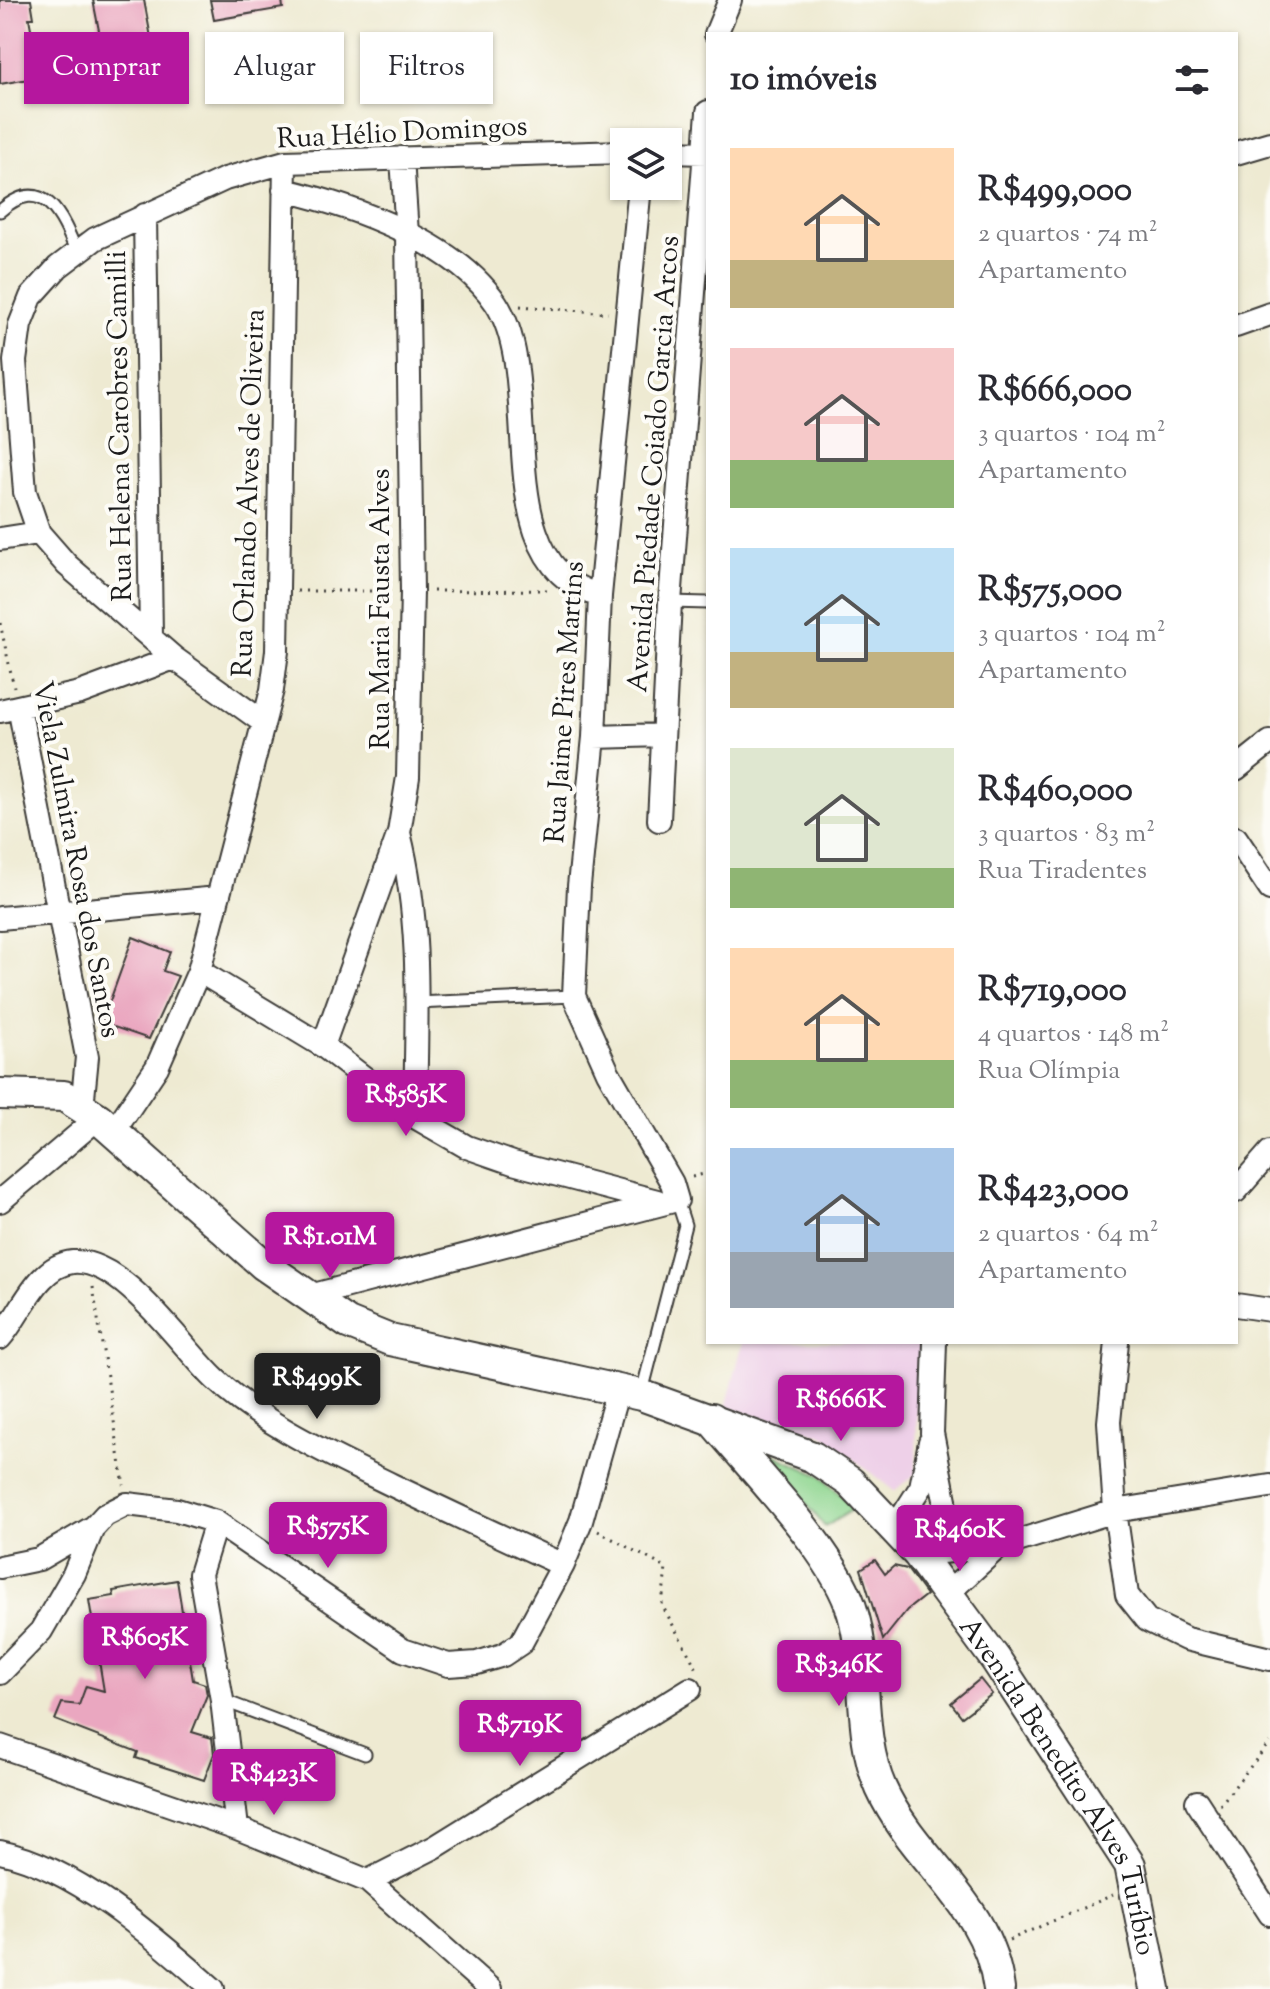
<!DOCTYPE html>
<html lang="pt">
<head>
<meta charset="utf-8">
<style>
	body { margin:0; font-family:"Sorts Mill Goudy",serif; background:#f7f7f7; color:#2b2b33; height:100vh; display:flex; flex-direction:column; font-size:30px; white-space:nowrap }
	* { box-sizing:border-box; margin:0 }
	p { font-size:26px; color:#7c7c81 }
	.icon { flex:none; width:44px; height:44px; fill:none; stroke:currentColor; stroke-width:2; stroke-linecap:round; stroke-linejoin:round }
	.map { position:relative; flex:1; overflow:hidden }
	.details { position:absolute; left:706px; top:32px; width:532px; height:1312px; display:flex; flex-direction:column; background:#fff; border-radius:0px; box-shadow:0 2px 6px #0004 }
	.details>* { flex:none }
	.top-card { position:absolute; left:24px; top:32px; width:562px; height:72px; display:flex; gap:16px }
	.fabs { position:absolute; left:610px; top:128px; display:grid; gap:16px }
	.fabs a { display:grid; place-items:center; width:72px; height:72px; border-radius:0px; background:#fff; box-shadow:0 2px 6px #0004; font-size:40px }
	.price { position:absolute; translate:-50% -68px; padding:0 18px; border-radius:8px; background:#b5179e; color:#fff; font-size:26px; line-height:52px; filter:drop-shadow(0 2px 4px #0008) }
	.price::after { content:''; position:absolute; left:50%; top:48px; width:24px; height:18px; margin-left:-12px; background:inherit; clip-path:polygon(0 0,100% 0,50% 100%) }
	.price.on { background:#222; color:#fff }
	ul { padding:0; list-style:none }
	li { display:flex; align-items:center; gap:24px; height:200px; padding:0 24px }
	li span { display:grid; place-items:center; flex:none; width:224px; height:160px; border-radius:0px; color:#555 }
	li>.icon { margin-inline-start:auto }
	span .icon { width:96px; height:96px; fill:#fffc; stroke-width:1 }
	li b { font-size:34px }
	h2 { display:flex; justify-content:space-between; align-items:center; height:96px; padding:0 24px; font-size:34px }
	.tag { padding:0 28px; border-radius:0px; background:#fff; box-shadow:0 2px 6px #0004; font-size:28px; line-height:72px }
	.tag.on { background:#b5179e; color:#fff }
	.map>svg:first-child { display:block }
	.built { fill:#eed0e8 }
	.green { fill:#8ed58f; stroke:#557856; stroke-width:2 }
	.building { fill:#eaa7c0 }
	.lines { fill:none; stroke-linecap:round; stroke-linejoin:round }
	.lane-casing { stroke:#3c3b37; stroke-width:15 }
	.street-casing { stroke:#3c3b37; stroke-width:26 }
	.secondary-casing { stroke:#3c3b37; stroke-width:34 }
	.path { stroke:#3c3b37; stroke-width:3; stroke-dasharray:2 6; stroke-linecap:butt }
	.lane { stroke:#fff; stroke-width:11 }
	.street { stroke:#fff; stroke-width:22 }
	.secondary { stroke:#fff; stroke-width:30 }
	.labels { text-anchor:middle; stroke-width:8; stroke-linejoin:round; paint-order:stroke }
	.street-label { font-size:28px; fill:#1c1c1c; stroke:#fdfcf7 }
</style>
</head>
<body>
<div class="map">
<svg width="1270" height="1989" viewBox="0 0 1270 1989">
	<rect width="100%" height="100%" fill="#fdfcf7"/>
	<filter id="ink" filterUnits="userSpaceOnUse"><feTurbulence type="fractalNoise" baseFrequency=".0125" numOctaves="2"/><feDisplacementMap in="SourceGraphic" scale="16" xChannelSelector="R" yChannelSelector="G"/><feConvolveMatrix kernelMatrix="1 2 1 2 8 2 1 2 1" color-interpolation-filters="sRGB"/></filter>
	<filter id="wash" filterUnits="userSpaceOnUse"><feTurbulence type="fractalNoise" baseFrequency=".006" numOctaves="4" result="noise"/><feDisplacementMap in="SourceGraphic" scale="32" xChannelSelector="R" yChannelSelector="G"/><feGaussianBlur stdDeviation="1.8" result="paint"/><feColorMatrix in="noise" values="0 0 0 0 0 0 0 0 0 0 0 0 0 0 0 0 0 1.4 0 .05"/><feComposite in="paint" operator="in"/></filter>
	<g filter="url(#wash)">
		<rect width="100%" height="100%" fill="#eeead2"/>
		<path class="built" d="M743 1342H925L917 1385 916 1473 894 1491 823 1435 726 1408Z"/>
		<path class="green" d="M765 1451 819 1475 855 1508 825 1527Z"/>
		<g id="blocks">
			<path class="building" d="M0 0H31L34 18H29L40 77 0 84Z
				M93 0H144L152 43 103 51Z
				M210 0H282L283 8 214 20Z
				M133 937 170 952 163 971 178 976 149 1039 102 1023Z
				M875 1560 885 1574 894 1566 907 1569 926 1595 907 1610 883 1640 861 1569Z
				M177 1580 193 1680 205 1684 207 1695 192 1732 212 1738 214 1754 204 1780 136 1758 138 1752 55 1720 62 1703 79 1705 86 1686 104 1691 89 1600 114 1596 113 1591Z
				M980 1679 992 1694 962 1717 951 1703Z"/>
		</g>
	</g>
	<g filter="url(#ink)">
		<use href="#blocks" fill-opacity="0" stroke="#3c3b37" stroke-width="2"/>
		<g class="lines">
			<defs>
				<path id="lane" d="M0 211C44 173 62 216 77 253
					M670 602 708 603
					M416 1003 574 996
					M642 1392 685 1225 677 1200
					M222 1700 365 1754"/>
				<path id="street" d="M716 34 730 0
					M668 152 706 153
					M1236 153 1270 143
					M284 190C353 206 455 242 496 303 548 383 484 563 600 596
					M145 215 151 637
					M1236 326 1270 314
					M0 539 39 533
					M19 707 87 1057 82 1108
					M0 711 80 693 174 658
					M263 722 174 658 67 565 39 533 25 492 15 361 20 325 31 297 58 267 95 239 225 179 285 162 624 152
					M594 737 663 735
					M1236 769 1270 742
					M659 820 670 602 708 112
					M399 833C423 927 416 1021 415 1117
					M1236 838 1270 889
					M0 918 218 898
					M199 971 323 1046 415 1117 467 1147 513 1163 657 1201
					M323 1046 399 833 408 777 412 591 407 234 402 158
					M114 1131 157 1067 199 971 272 690 277 651 285 162
					M1236 1191 1270 1152
					M0 1201 98 1118
					M306 1297 677 1200 672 1183 608 1072 574 996 579 886 594 737 600 596 640 186
					M1236 1305 1270 1310
					M0 1338C21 1315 37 1265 73 1262 123 1258 182 1348 215 1379 265 1426 331 1455 392 1485 449 1512 506 1539 563 1565
					M1117 1342 1109 1422 1115 1511 1127 1595 1147 1620 1186 1639 1270 1659
					M216 1522 200 1574 222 1700 237 1828
					M895 1528 921 1487 930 1442
					M918 1554 998 1547 1115 1511 1270 1486
					M918 1554 938 1540 944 1524 945 1500 932 1433 935 1342
					M0 1567 39 1559 92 1528
					M946 1595 998 1547
					M0 1673 41 1631 74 1574 93 1528 105 1515 127 1504 177 1510 216 1522 403 1650 448 1665 477 1663 503 1655 521 1643 563 1565 581 1521 618 1390
					M0 1746 237 1828 368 1881 490 1989
					M1197 1802 1270 1914
					M0 1852C77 1868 155 1938 213 1989
					M368 1881 435 1847 690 1689"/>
				<g id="secondary">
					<path id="s1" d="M0 1094 64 1096 98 1118 264 1265 348 1323 390 1340 641 1395 813 1457 850 1482 918 1554 996 1660 1130 1865 1155 1989"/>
					<path d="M711 1419C752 1469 837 1554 853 1614 869 1670 857 1734 881 1788 915 1863 988 1901 999 1989"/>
				</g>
			</defs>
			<use href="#lane" class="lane-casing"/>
			<use href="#street" class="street-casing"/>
			<use href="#secondary" class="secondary-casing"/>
			<path class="path" d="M520 306 608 313
				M297 591H393
				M433 591 549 590
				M0 623 14 687
				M692 1177 708 1173
				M93 1287 124 1485
				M598 1531 666 1568 662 1605 698 1671
				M1220 1805 1270 1742
				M1009 1940 1113 1895"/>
			<use href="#lane" class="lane"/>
			<use href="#street" class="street"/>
			<use href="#secondary" class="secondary"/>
		</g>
	</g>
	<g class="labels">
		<g class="street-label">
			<text transform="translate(402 131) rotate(-3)" y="10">Rua Hélio Domingos</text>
			<text transform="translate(118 426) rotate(-91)" y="10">Rua Helena Carobres Camilli</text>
			<text transform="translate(652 464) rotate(-86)" y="10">Avenida Piedade Coiado Garcia Arcos</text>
			<text transform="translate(247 493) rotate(-88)" y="10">Rua Orlando Alves de Oliveira</text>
			<text transform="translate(379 609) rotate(-90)" y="10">Rua Maria Fausta Alves</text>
			<text transform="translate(563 702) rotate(-86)" y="10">Rua Jaime Pires Martins</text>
			<text transform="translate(78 859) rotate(79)" y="10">Viela Zulmira Rosa dos Santos</text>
			<text dy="10" stroke="none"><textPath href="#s1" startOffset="1332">Avenida Benedito Alves Turíbio</textPath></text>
		</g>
	</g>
</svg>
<div class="fabs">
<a><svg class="icon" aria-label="layers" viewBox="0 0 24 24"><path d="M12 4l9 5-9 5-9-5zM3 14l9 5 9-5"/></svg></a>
</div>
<b class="price" style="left:406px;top:1138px">R$585K</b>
<b class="price" style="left:330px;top:1280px">R$1.01M</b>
<b class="price on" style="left:317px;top:1421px">R$499K</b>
<b class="price" style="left:841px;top:1443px">R$666K</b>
<b class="price" style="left:328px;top:1570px">R$575K</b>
<b class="price" style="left:960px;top:1573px">R$460K</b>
<b class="price" style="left:145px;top:1681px">R$605K</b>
<b class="price" style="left:839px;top:1708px">R$346K</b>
<b class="price" style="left:520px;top:1768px">R$719K</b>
<b class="price" style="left:274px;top:1817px">R$423K</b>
<div class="top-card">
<a class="tag on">Comprar</a>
<a class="tag">Alugar</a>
<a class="tag">Filtros</a>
</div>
<section class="details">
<h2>10 imóveis<svg class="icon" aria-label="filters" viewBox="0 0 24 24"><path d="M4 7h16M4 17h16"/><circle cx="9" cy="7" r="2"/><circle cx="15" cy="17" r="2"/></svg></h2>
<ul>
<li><span style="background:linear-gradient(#ffd9b3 70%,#c2b280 0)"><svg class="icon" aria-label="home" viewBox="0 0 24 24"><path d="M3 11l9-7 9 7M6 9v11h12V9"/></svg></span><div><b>R$499,000</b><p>2 quartos · 74 m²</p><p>Apartamento</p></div></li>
<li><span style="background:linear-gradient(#f6c9c9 70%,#8fb573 0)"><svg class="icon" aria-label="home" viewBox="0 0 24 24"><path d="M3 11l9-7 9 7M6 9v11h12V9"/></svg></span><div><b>R$666,000</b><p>3 quartos · 104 m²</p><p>Apartamento</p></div></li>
<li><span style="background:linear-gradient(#bfe0f5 65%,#c2b280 0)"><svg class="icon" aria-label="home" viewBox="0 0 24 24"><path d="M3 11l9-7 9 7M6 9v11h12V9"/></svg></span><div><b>R$575,000</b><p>3 quartos · 104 m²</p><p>Apartamento</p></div></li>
<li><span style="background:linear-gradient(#dfe7d0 75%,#8fb573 0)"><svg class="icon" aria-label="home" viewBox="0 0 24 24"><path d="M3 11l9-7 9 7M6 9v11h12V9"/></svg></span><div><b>R$460,000</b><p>3 quartos · 83 m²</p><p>Rua Tiradentes</p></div></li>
<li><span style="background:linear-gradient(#ffd9b3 70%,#8fb573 0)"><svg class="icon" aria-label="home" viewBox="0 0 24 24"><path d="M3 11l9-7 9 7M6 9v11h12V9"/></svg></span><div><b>R$719,000</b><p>4 quartos · 148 m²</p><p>Rua Olímpia</p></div></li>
<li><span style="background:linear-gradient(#a9c7e8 65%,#9aa5b1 0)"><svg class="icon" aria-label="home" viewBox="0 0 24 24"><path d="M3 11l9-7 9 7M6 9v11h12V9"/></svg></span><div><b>R$423,000</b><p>2 quartos · 64 m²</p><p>Apartamento</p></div></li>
</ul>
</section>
</div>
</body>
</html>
